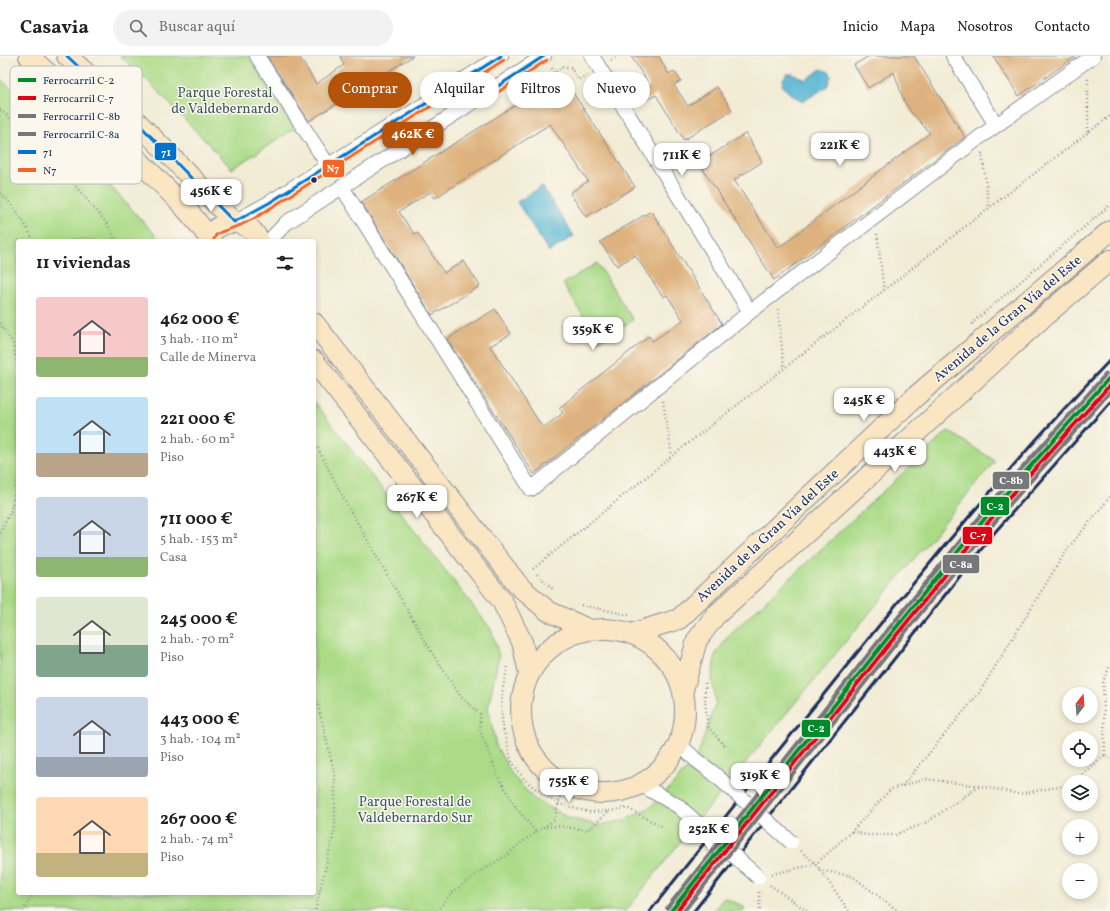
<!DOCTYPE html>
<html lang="es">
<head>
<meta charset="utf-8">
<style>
	body { margin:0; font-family:Vollkorn,serif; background:#f2f2f2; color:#202124; height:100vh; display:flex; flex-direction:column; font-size:15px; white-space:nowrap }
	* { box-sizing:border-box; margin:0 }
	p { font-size:13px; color:#757577 }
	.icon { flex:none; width:22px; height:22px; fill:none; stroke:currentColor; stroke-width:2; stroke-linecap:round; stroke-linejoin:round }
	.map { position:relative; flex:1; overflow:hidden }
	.panel { position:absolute; left:16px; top:183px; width:300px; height:656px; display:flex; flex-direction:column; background:#fff; border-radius:4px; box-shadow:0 2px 6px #0003 }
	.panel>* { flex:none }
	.guide { position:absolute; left:328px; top:16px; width:380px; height:36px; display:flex; gap:8px }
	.needle { width:26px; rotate:17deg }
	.tools { position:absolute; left:1062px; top:631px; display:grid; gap:8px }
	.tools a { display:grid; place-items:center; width:36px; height:36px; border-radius:50%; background:#fff; box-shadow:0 2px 6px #0003; font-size:20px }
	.price { position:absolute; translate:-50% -34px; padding:0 9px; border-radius:8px; background:#fff; color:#222; font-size:13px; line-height:26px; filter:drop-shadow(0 1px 2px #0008) }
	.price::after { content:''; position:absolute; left:50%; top:24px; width:12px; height:9px; margin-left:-6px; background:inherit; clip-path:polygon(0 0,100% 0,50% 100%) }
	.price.active { background:#b45309; color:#fff }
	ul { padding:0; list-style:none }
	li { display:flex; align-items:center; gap:12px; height:100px; padding:0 20px }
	li span { display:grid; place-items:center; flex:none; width:112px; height:80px; border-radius:4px; color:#555 }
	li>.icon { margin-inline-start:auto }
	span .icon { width:48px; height:48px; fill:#fffc; stroke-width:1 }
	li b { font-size:17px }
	h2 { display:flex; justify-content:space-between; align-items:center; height:48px; padding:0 20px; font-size:17px }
	.chip { padding:0 14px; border-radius:18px; background:#fff; box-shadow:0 2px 6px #0003; font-size:14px; line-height:36px }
	.chip.active { background:#b45309; color:#fff }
	header { display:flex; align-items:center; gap:24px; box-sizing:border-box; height:56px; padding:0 20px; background:#fff; border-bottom:1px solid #e0e0e0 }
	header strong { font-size:19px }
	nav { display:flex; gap:22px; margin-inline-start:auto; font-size:14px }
	.search { width:280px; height:36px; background:#f2f2f2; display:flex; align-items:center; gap:10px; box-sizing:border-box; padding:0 14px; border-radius:22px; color:#757577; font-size:15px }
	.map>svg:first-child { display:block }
	.green { fill:#acdb88; stroke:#648573 }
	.water { fill:#55b5d3; stroke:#387298 }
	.building { fill:#deb27e }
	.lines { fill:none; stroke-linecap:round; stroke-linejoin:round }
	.street-casing { stroke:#868e9a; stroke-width:16 }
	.secondary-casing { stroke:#868e9a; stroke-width:22 }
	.path { stroke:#868e9a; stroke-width:2.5; stroke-dasharray:1 3; stroke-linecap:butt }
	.street { stroke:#fff; stroke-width:14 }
	.secondary { stroke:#fbe6c4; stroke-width:20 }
	.rail { stroke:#1b2f5e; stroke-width:3 }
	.street-bridge-casing { stroke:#868e9a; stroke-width:16; stroke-linecap:butt }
	.street-bridge { stroke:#fff; stroke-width:14 }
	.bus-1-casing { stroke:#fbf7ec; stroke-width:6 }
	.bus-2-casing { stroke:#fbf7ec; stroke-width:6 }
	.bus-1 { stroke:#0072ce; stroke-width:3 }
	.bus-2 { stroke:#f26522; stroke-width:3 }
	.rail-1-casing { stroke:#fbf7ec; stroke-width:7 }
	.rail-2-casing { stroke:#fbf7ec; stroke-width:7 }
	.rail-3-casing { stroke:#fbf7ec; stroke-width:7 }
	.rail-4-casing { stroke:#fbf7ec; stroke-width:7 }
	.rail-1 { stroke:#008a29; stroke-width:4 }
	.rail-2 { stroke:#de0118; stroke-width:4 }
	.rail-3 { stroke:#76777a; stroke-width:4 }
	.rail-4 { stroke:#76777a; stroke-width:4 }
	.bus-dot { fill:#1b2f5e; stroke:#fbf7ec; stroke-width:1.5 }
	.labels { text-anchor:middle; stroke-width:3; stroke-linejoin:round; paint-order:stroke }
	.park-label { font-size:14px; fill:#3f5a68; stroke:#fbf7ec }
	.street-label { font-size:14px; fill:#1b2f5e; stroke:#fbf7ec }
	.key { fill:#fbf7ec; stroke:#b8bbc1; stroke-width:1 }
	.key-label { font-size:11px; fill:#1b2f5e }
	.line-badge { stroke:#fbf7ec; stroke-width:1.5 }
	.badge-label { font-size:11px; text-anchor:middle; font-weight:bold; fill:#fff }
</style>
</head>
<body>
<header>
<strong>Casavia</strong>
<div class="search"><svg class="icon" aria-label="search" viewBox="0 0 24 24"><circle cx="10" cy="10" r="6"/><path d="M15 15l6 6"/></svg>Buscar aquí</div>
<nav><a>Inicio</a><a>Mapa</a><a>Nosotros</a><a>Contacto</a></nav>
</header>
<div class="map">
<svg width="1110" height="855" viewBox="0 0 1110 855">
	<rect width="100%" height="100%" fill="#fbf7ec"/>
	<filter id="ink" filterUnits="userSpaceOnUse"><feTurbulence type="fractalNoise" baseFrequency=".025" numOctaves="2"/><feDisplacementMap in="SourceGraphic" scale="8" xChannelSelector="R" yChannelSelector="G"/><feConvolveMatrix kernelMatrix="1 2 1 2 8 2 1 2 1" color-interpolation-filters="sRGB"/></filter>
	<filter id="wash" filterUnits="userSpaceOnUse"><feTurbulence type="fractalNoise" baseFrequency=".012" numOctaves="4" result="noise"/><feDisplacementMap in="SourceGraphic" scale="16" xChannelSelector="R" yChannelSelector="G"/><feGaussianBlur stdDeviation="0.9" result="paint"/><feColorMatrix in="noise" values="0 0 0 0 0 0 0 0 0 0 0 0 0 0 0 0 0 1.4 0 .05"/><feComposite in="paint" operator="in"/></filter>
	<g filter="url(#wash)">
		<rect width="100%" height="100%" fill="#f2ecd5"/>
		<path class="green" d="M120 0H248L295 72 232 113 148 25Z
			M0 23 50 65 161 185H18V837H314V346L491 573 499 599 488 652 496 690 513 720 534 743 569 762 598 769 624 765 652 750 696 704 716 646 712 624 715 599 730 578 948 375 995 405 685 780 626 855H0Z
			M597 207 633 264 599 285 563 228Z
			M724 842 743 850 745 855H713Z"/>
		<path class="water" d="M821 13 830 16 831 20 827 31 802 46 786 34 782 30 783 23 787 18H793L806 24Z
			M542 130 574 180 549 196 517 146Z"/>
		<g id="blocks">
			<path class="building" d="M267 0H299L316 28 344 9 340 0H413L309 65Z
				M631 0H659L668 18 674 15 681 25 674 29 688 50 717 31 732 54 684 84 656 39 646 44 641 36 650 30Z
				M869 0H914L965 81 774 224 699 107 746 77 762 106 734 124 778 192 930 77 911 56 904 45 894 16 868 32 854 9Z
				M993 0H1076L1019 40Z
				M562 20 635 131 586 161 570 137 588 125 550 68 435 142 430 136 399 156 414 178 417 176 444 217 464 205 480 230 432 259 361 146Z
				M651 155 722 268 534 418 447 283 495 253 511 278 490 290 543 372 563 357 559 352 649 280 653 285 683 264 667 239 663 241 635 199 617 210 600 186Z"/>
		</g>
	</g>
	<g filter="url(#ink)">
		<use href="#blocks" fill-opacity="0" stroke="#868e9a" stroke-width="1"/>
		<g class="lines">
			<defs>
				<path id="street" d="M257 0 328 109
					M592 0 750 256
					M953 0 996 69
					M342 131 531 433 750 256 980 81 1093 0
					M234 166 269 147 501 0
					M269 185 286 167 544 0
					M679 688 696 704 712 716
					M640 728 678 750"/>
				<path id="secondary" d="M29 0C70 38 111 76 150 116 171 137 192 157 209 182
					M67 0C126 52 180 110 234 166
					M208 185C212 170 230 163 244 169 251 172 256 178 259 185
					M314 267 520 531 548 555 590 574
					M314 305 502 545 522 586 529 617
					M521 655a82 82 0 1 1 164 0a82 82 0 1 1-164 0Z
					M631 578 679 563 916 340 1110 175
					M683 634 697 584 715 560 1041 263 1110 204"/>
			</defs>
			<use href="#street" class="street-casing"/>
			<use href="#secondary" class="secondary-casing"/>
			<path class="path" d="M611 4 618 0
				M552 12 554 17 564 10 571 12 578 24 588 19
				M1088 23V77
				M0 54 37 84 108 169 116 185
				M982 97 989 151
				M0 138C14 147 26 171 34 185
				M877 178 884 234
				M778 253 784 312
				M0 267 13 288 18 311
				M973 268 972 267 1110 149
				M663 345 672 400
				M314 385 345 445 432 597 461 641 480 658V674L498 720 517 753 536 776
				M0 477 11 454 18 424
				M533 513 672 400 989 152 1110 60
				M537 518 554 534
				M581 549 629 559
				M508 611 503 631 501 651 503 672 512 706 525 724 541 737 559 748 589 756 609 755 627 752 661 770
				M705 627V646L708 671 726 691
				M314 638 319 653 335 719V772L315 855
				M1105 699 1103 625 1110 610
				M1073 726 1105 699 1110 703
				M902 730 979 637 1066 495 1110 441
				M546 771 557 770 588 774 608 756
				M852 775 866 779H895L927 766 980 730
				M801 795 816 808 849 855
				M819 814 852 820 898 855
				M772 818 816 808 852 775 891 733 926 723 980 730 1019 738 1069 729
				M770 829 807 855
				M759 836 760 855
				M23 855 34 837
				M437 855 452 837 479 816 507 799 522 786 554 764 564 727"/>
			<use href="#street" class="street"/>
			<use href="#secondary" class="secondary"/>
			<path class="rail" d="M650 855C707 783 766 710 824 638 915 524 1008 410 1110 304
				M694 855 995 476 1110 346"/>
			<defs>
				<path id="street-bridge" d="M712 716 791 786
					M678 750 758 821"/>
			</defs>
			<use href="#street-bridge" class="street-bridge-casing"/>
			<use href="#street-bridge" class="street-bridge"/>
			<defs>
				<path id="bus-1" d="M67 0 132 61 234 166 269 147 501 0
					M477 44 544 0"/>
				<path id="bus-2" d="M480 48 547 4
					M213 185 216 179 221 176 241 169 255 162 504 4"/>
			</defs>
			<use href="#bus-1" class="bus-1-casing"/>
			<use href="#bus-2" class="bus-2-casing"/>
			<use href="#bus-1" class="bus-1"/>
			<use href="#bus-2" class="bus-2"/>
			<defs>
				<path id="rail-1" d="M671 855 886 584 995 450 1110 321"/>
				<path id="rail-2" d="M677 855 890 587 999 453 1110 329"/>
				<path id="rail-3" d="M667 852 882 581 991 447 1106 318"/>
				<path id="rail-4" d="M684 855 894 590 1003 456 1110 336"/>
			</defs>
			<use href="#rail-1" class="rail-1-casing"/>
			<use href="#rail-2" class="rail-2-casing"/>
			<use href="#rail-3" class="rail-3-casing"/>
			<use href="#rail-4" class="rail-4-casing"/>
			<use href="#rail-1" class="rail-1"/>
			<use href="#rail-2" class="rail-2"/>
			<use href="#rail-3" class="rail-3"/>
			<use href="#rail-4" class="rail-4"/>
		</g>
	</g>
	<circle class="bus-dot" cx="314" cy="124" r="3.5"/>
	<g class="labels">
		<g class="park-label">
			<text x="225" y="41">Parque Forestal<tspan x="225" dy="16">de Valdebernardo</tspan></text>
			<text x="415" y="750">Parque Forestal de<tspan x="415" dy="16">Valdebernardo Sur</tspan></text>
		</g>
		<g class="street-label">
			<text transform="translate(1007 262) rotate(-40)" y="5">Avenida de la Gran Vía del Este</text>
			<text transform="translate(767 479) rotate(-43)" y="5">Avenida de la Gran Vía del Este</text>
		</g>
	</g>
	<rect x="10" y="10" width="132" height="118" rx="6" class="key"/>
	<rect x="18" y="22" width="18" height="4" fill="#008a29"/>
	<rect x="18" y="40" width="18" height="4" fill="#de0118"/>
	<rect x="18" y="58" width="18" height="4" fill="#76777a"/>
	<rect x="18" y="76" width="18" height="4" fill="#76777a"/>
	<rect x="18" y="94" width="18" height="4" fill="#0072ce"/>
	<rect x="18" y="112" width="18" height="4" fill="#f26522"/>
	<g class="key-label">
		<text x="43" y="28">Ferrocarril C-2</text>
		<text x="43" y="46">Ferrocarril C-7</text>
		<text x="43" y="64">Ferrocarril C-8b</text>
		<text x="43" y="82">Ferrocarril C-8a</text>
		<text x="43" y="100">71</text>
		<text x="43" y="118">N7</text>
	</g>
	<g class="line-badge">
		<rect x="154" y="86" width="23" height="19" rx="4" fill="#0072ce"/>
		<rect x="322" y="103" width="23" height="19" rx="4" fill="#f26522"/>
		<rect x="992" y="415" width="38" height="19" rx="4" fill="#76777a"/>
		<rect x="980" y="440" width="30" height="20" rx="4" fill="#008a29"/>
		<rect x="962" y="470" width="31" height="19" rx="4" fill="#de0118"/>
		<rect x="942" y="498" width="38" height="20" rx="4" fill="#76777a"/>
		<rect x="801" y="663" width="30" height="19" rx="4" fill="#008a29"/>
	</g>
	<g class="badge-label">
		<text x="166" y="100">71</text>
		<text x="333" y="116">N7</text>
		<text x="1011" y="428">C-8b</text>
		<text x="995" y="454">C-2</text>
		<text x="978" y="483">C-7</text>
		<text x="961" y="512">C-8a</text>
		<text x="816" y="676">C-2</text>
	</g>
</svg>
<div class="tools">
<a><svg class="needle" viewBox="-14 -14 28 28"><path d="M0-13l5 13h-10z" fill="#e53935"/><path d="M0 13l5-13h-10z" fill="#757577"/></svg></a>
<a><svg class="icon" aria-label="locate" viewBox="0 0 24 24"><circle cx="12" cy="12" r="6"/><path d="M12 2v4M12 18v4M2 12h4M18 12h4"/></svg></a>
<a><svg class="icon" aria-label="layers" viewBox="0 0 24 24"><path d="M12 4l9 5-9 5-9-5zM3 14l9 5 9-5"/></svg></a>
<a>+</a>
<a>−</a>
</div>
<b class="price active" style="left:413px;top:100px">462K €</b>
<b class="price" style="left:840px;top:111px">221K €</b>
<b class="price" style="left:682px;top:121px">711K €</b>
<b class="price" style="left:211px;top:157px">456K €</b>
<b class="price" style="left:593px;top:295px">359K €</b>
<b class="price" style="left:864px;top:366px">245K €</b>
<b class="price" style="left:895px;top:417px">443K €</b>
<b class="price" style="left:417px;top:463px">267K €</b>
<b class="price" style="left:760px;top:741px">319K €</b>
<b class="price" style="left:569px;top:747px">755K €</b>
<b class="price" style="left:709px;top:795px">252K €</b>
<div class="guide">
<a class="chip active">Comprar</a>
<a class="chip">Alquilar</a>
<a class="chip">Filtros</a>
<a class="chip">Nuevo</a>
</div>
<section class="panel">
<h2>11 viviendas<svg class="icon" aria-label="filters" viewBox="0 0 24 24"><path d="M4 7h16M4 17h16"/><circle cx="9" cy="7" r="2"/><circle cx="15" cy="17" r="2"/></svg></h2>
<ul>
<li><span style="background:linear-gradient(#f6c9c9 75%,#8fb573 0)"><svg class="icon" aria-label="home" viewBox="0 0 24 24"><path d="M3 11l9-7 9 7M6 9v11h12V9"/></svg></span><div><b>462 000 €</b><p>3 hab. · 110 m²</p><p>Calle de Minerva</p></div></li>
<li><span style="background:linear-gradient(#bfe0f5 70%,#b9a48a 0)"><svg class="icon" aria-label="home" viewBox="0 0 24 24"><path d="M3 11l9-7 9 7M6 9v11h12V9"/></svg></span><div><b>221 000 €</b><p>2 hab. · 60 m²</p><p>Piso</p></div></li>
<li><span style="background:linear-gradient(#c9d6e8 75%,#8fb573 0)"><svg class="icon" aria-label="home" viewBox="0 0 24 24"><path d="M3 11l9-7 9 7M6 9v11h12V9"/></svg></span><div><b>711 000 €</b><p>5 hab. · 153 m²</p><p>Casa</p></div></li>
<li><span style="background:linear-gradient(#dfe7d0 60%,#7fa58c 0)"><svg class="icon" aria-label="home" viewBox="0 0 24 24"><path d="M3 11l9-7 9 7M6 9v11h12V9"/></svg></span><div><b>245 000 €</b><p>2 hab. · 70 m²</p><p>Piso</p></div></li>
<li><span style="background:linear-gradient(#c9d6e8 75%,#9aa5b1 0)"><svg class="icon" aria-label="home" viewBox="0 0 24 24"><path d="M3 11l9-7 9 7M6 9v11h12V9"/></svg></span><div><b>443 000 €</b><p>3 hab. · 104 m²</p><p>Piso</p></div></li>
<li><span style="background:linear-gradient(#ffd9b3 70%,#c2b280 0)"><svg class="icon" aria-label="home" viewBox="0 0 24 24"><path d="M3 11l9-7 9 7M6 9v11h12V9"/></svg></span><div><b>267 000 €</b><p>2 hab. · 74 m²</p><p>Piso</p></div></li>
</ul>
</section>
</div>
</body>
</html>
